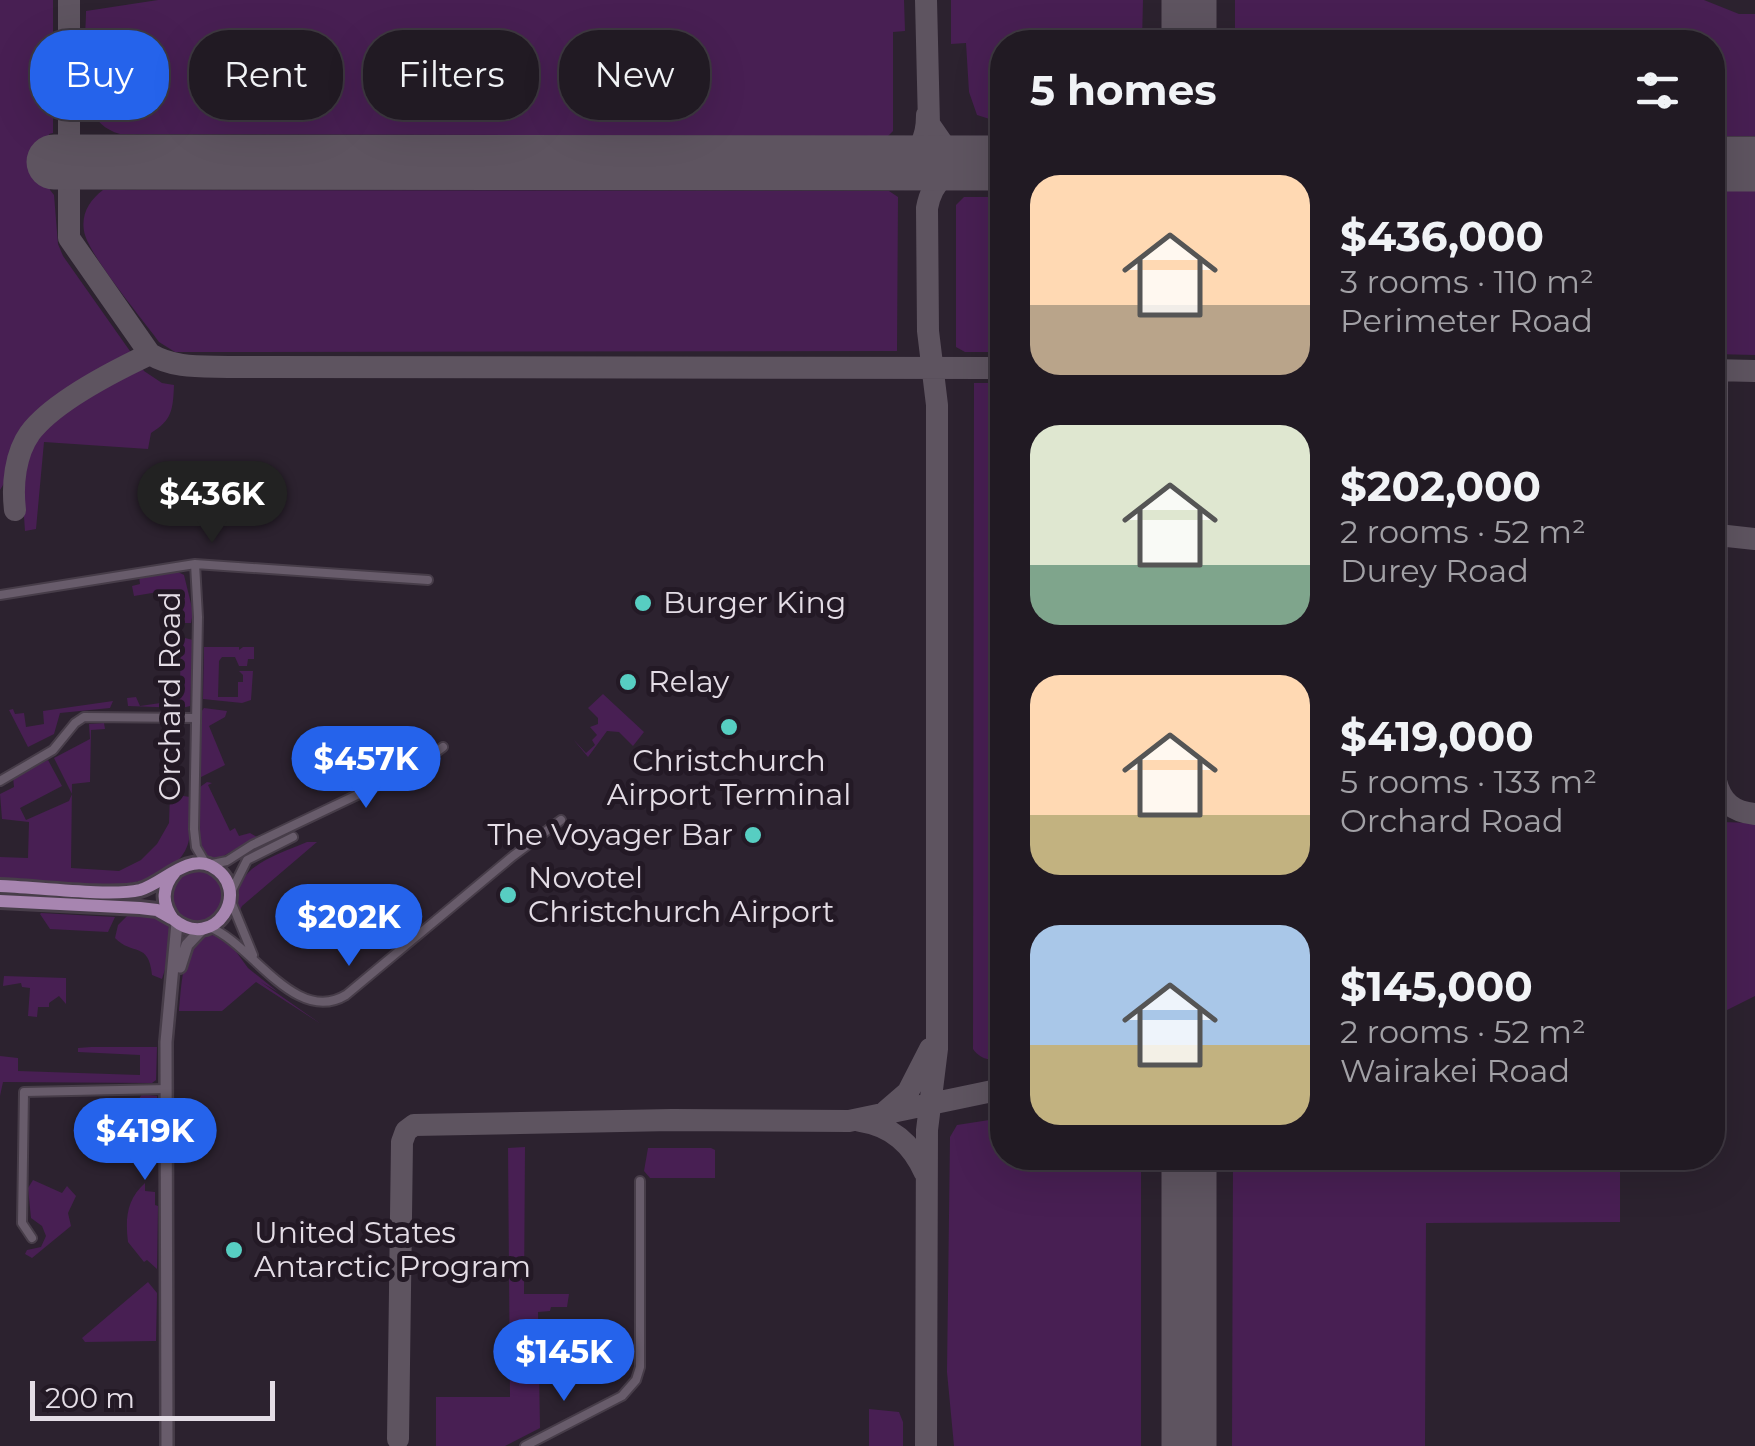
<!DOCTYPE html>
<html lang="en">
<head>
<meta charset="utf-8">
<style>
	body { margin:0; font-family:Montserrat,sans-serif; background:#29232b; color:#f1f3f6; height:100vh; display:flex; flex-direction:column; font-size:38px; white-space:nowrap }
	* { box-sizing:border-box; margin:0 }
	p { font-size:32px; color:#a2a1a6 }
	.icon { flex:none; width:55px; height:55px; fill:none; stroke:currentColor; stroke-width:2; stroke-linecap:round; stroke-linejoin:round }
	.map { position:relative; flex:1; overflow:hidden }
	.side { position:absolute; left:990px; top:30px; width:735px; height:1140px; display:flex; flex-direction:column; background:#211a23; border-radius:40px; box-shadow:0 10px 40px #0002,0 0 0 2px #3e3841 }
	.side>* { flex:none }
	.hud { position:absolute; left:30px; top:30px; width:810px; height:90px; display:flex; gap:20px }
	.scale { position:absolute; left:30px; bottom:25px; width:245px; box-sizing:border-box; padding-left:10px; border:5px solid #e4dde6; border-top:0; font-size:28px; line-height:35px; white-space:nowrap; color:#e4dde6; -webkit-text-stroke:8px #231925; paint-order:stroke }
	.price { position:absolute; translate:-50% -85px; padding:0 22px; border-radius:35px; background:#2563eb; color:#fff; font-size:32px; line-height:65px; filter:drop-shadow(0 2px 5px #0008) }
	.price::after { content:''; position:absolute; left:50%; top:60px; width:30px; height:22px; margin-left:-15px; background:inherit; clip-path:polygon(0 0,100% 0,50% 100%) }
	.price.on { background:#222; color:#fff }
	ul { padding:0; list-style:none }
	li { display:flex; align-items:center; gap:30px; height:250px; padding:0 40px }
	li span { display:grid; place-items:center; flex:none; width:280px; height:200px; border-radius:30px; color:#555 }
	li>.icon { margin-inline-start:auto }
	span .icon { width:120px; height:120px; fill:#fffc; stroke-width:1 }
	li b { font-size:42px }
	h2 { display:flex; justify-content:space-between; align-items:center; height:120px; padding:0 40px; font-size:42px }
	.pill { padding:0 35px; border-radius:40px; background:#211a23; box-shadow:0 10px 40px #0002,0 0 0 2px #3e3841; font-size:35px; line-height:90px }
	.pill.on { background:#2563eb; color:#fff }
	.map>svg:first-child { display:block }
	.green { fill:#481f53 }
	.lines { fill:none; stroke-linecap:round; stroke-linejoin:round }
	.taxiway { stroke:#5e5460; stroke-width:22 }
	.runway { stroke:#5e5460; stroke-width:55 }
	.street-casing { stroke:#473d49; stroke-width:12 }
	.secondary-casing { stroke:#473d49; stroke-width:16 }
	.primary-casing { stroke:#473d49; stroke-width:18 }
	.street { stroke:#685c6b; stroke-width:8 }
	.secondary { stroke:#685c6b; stroke-width:11 }
	.primary { stroke:#a785b0; stroke-width:12 }
	.poi-dot { fill:#57cec2; stroke:#231925; stroke-width:4 }
	.labels { text-anchor:middle; stroke-width:10; stroke-linejoin:round; paint-order:stroke }
	.poi-label { font-size:30px; fill:#e4dde6; stroke:#231925; text-anchor:start }
	.street-label { font-size:30px; fill:#e4dde6; stroke:#231925 }
</style>
</head>
<body>
<div class="map">
<svg width="1755" height="1446" viewBox="0 0 1755 1446">
	<rect width="100%" height="100%" fill="#2c222f"/>
	<path class="green" d="M0 0H53V133L49 134 48 148H40L39 175 48 176 50 190 54 195 58 244 63 256 144 371 162 383 174 385C173 410 172 420 151 433L148 449 44 442 36 529 25 531 21 473 31 438 24 437C10 452 13 471 0 490Z
		M158 0H904L905 31 893 32V131L888 136 120 134C70 120 86 52 86 11Z
		M951 0H1143L1142 42H1002V123L999 122 977 115 969 92 966 43 951 44Z
		M1235 0H1704L1739 14H1755V136H1713L1712 42H1235Z
		M103 190 889 191 898 197 897 351 175 352 159 342C144 321 87 253 84 231 81 213 90 200 103 190Z
		M1713 190H1755V355L1713 354Z
		M964 197H1002V210L1000 209 1002 212V352H965L956 347V205Z
		M974 383H1002V1057C991 1062 980 1059 973 1049Z
		M176 571 184 575 193 612 191 623H183L182 598H174L170 590 134 596 132 586 140 584 139 577Z
		M181 637 193 640 190 706 182 708 128 706 127 698 136 697 140 706 174 701 175 686 180 685Z
		M204 647H239V650L243 647H254V659H248L247 666H239L235 657H222L219 661 218 697H238V682H243V675L239 671H253L251 700 242 703 203 699Z
		M603 694 644 732 633 746 619 732 607 731 588 757 573 739 586 753 595 745 592 740 597 735 590 727 598 724V718L588 708Z
		M113 701 110 708 60 713 54 734 28 747 9 710 13 709 15 714 24 713 26 727 44 724 43 711Z
		M204 708 227 711 225 717 209 726 225 765 201 777V712Z
		M104 723 105 729 91 730 90 782 72 784 71 868 119 871 141 860 157 844 169 823 170 794 190 797C190 813 193 837 185 851 156 903 50 882 0 880V857L28 858 29 822 2 819 0 794 14 787 13 777 48 760 62 786 20 808 26 820 69 801 72 794 54 758 90 739 89 724Z
		M207 782 212 783 208 785 230 831 235 828 239 836 250 833 257 837 218 859 204 855 199 844 200 787Z
		M1713 810 1722 822 1755 823V996L1713 1017Z
		M307 842H317L242 906 239 912C227 868 275 856 307 842Z
		M170 896a27 27 0 1 1 54 0a27 27 0 1 1-54 0Z
		M130 913 153 915 171 928V950L162 979 152 975C149 941 132 956 115 938L118 925Z
		M40 914 41 913 115 917 108 932 50 929Z
		M214 935 229 942 248 968 278 992 261 982 321 1024 256 982 222 1011H179C182 985 181 937 214 935Z
		M4 976 66 978V1004L59 996 49 1003V1007H38L37 1017 28 1016 30 988 22 987 21 983 3 986Z
		M91 1047H157L156 1080 152 1083 3 1082 0 1096V1056L18 1058V1071L140 1075V1055L78 1052V1048Z
		M142 1094 157 1096V1155L139 1169V1099Z
		M1002 1118V1158H1141V1446H954L947 1372 950 1137 957 1125Z
		M525 1147 524 1294H569L567 1307H551L550 1311 538 1312 540 1428 505 1446H436V1397H510L508 1148Z
		M648 1148H711L715 1150V1178H650L644 1171Z
		M1233 1158H1620V1222L1426 1223 1425 1446H1232Z
		M33 1180 62 1193 67 1186 76 1196 68 1213 71 1226 32 1258 25 1254 27 1250 41 1247 46 1236 42 1226 31 1218 28 1188Z
		M145 1183V1191L155 1192V1205L158 1206 157 1269 147 1260 144 1262 128 1242C125 1218 127 1199 145 1183Z
		M148 1282 157 1293 156 1341 85 1342 82 1338Z
		M869 1409 899 1412 903 1422V1446H869Z"/>
	<g class="lines">
		<path class="taxiway" d="M69 0V238L150 354C175 369 202 366 231 367L1002 368
			M926 0 929 124 947 150 978 163
			M894 163C919 156 927 140 927 115
			M1712 370 1755 371
			M1712 373 1717 382 1716 781C1721 802 1733 812 1755 814
			M15 510C12 485 15 454 30 433 54 401 114 371 150 354
			M1718 535 1755 539
			M886 1111 908 1092 930 1049
			M860 1121C892 1126 912 1144 925 1173
			M398 1439 402 1142 406 1131 414 1125 672 1120 849 1121 1002 1089
			M926 1446 927 1130 937 1049V405L928 331 927 208C932 180 950 166 978 163"/>
		<path class="runway" d="M1189 42V0
			M54 162 1002 163
			M1712 164H1755
			M1189 1446V1158"/>
		<defs>
			<path id="street" d="M195 564 198 617 194 829 196 847 206 864
				M0 595 195 564 428 580
				M0 781 53 750 75 723 84 717 196 718
				M212 864 227 861 252 845 418 766 443 747
				M232 890 247 860 293 837
				M230 899 253 955
				M209 927C252 943 295 1026 346 995L513 856 561 820
				M32 1238 22 1223 24 1092 167 1089
				M525 1446 622 1396 636 1380 640 1367V1181"/>
			<path id="secondary" d="M180 967 187 945 202 929
				M167 1446 166 1042 177 923"/>
			<path id="primary" d="M0 886C34 887 110 897 140 890 162 884 187 854 211 866 255 889 214 954 173 919 161 903 162 887 175 872
				M0 901 140 908 157 910 171 918"/>
		</defs>
		<use href="#street" class="street-casing"/>
		<use href="#secondary" class="secondary-casing"/>
		<use href="#primary" class="primary-casing"/>
		<use href="#street" class="street"/>
		<use href="#secondary" class="secondary"/>
		<use href="#primary" class="primary"/>
	</g>
	<g class="poi-dot">
		<circle cx="643" cy="603" r="10"/>
		<circle cx="628" cy="682" r="10"/>
		<circle cx="729" cy="727" r="10"/>
		<circle cx="753" cy="835" r="10"/>
		<circle cx="508" cy="895" r="10"/>
		<circle cx="234" cy="1250" r="10"/>
	</g>
	<g class="labels">
		<g class="poi-label">
			<text x="663" y="613">Burger King</text>
			<text x="648" y="692">Relay</text>
			<text x="729" y="771" text-anchor="middle">Christchurch<tspan x="729" dy="34">Airport Terminal</tspan></text>
			<text x="733" y="845" text-anchor="end">The Voyager Bar</text>
			<text x="528" y="888">Novotel<tspan x="528" dy="34">Christchurch Airport</tspan></text>
			<text x="254" y="1243">United States<tspan x="254" dy="34">Antarctic Program</tspan></text>
		</g>
		<g class="street-label">
			<text transform="translate(170 696) rotate(-90)" y="10">Orchard Road</text>
		</g>
	</g>
</svg>
<div class="scale">200 m</div>
<b class="price on" style="left:212px;top:546px">$436K</b>
<b class="price" style="left:366px;top:811px">$457K</b>
<b class="price" style="left:349px;top:969px">$202K</b>
<b class="price" style="left:145px;top:1183px">$419K</b>
<b class="price" style="left:564px;top:1404px">$145K</b>
<div class="hud">
<a class="pill on">Buy</a>
<a class="pill">Rent</a>
<a class="pill">Filters</a>
<a class="pill">New</a>
</div>
<section class="side">
<h2>5 homes<svg class="icon" aria-label="filters" viewBox="0 0 24 24"><path d="M4 7h16M4 17h16"/><circle cx="9" cy="7" r="2"/><circle cx="15" cy="17" r="2"/></svg></h2>
<ul>
<li><span style="background:linear-gradient(#ffd9b3 65%,#b9a48a 0)"><svg class="icon" aria-label="home" viewBox="0 0 24 24"><path d="M3 11l9-7 9 7M6 9v11h12V9"/></svg></span><div><b>$436,000</b><p>3 rooms · 110 m²</p><p>Perimeter Road</p></div></li>
<li><span style="background:linear-gradient(#dfe7d0 70%,#7fa58c 0)"><svg class="icon" aria-label="home" viewBox="0 0 24 24"><path d="M3 11l9-7 9 7M6 9v11h12V9"/></svg></span><div><b>$202,000</b><p>2 rooms · 52 m²</p><p>Durey Road</p></div></li>
<li><span style="background:linear-gradient(#ffd9b3 70%,#c2b280 0)"><svg class="icon" aria-label="home" viewBox="0 0 24 24"><path d="M3 11l9-7 9 7M6 9v11h12V9"/></svg></span><div><b>$419,000</b><p>5 rooms · 133 m²</p><p>Orchard Road</p></div></li>
<li><span style="background:linear-gradient(#a9c7e8 60%,#c2b280 0)"><svg class="icon" aria-label="home" viewBox="0 0 24 24"><path d="M3 11l9-7 9 7M6 9v11h12V9"/></svg></span><div><b>$145,000</b><p>2 rooms · 52 m²</p><p>Wairakei Road</p></div></li>
</ul>
</section>
</div>
</body>
</html>
